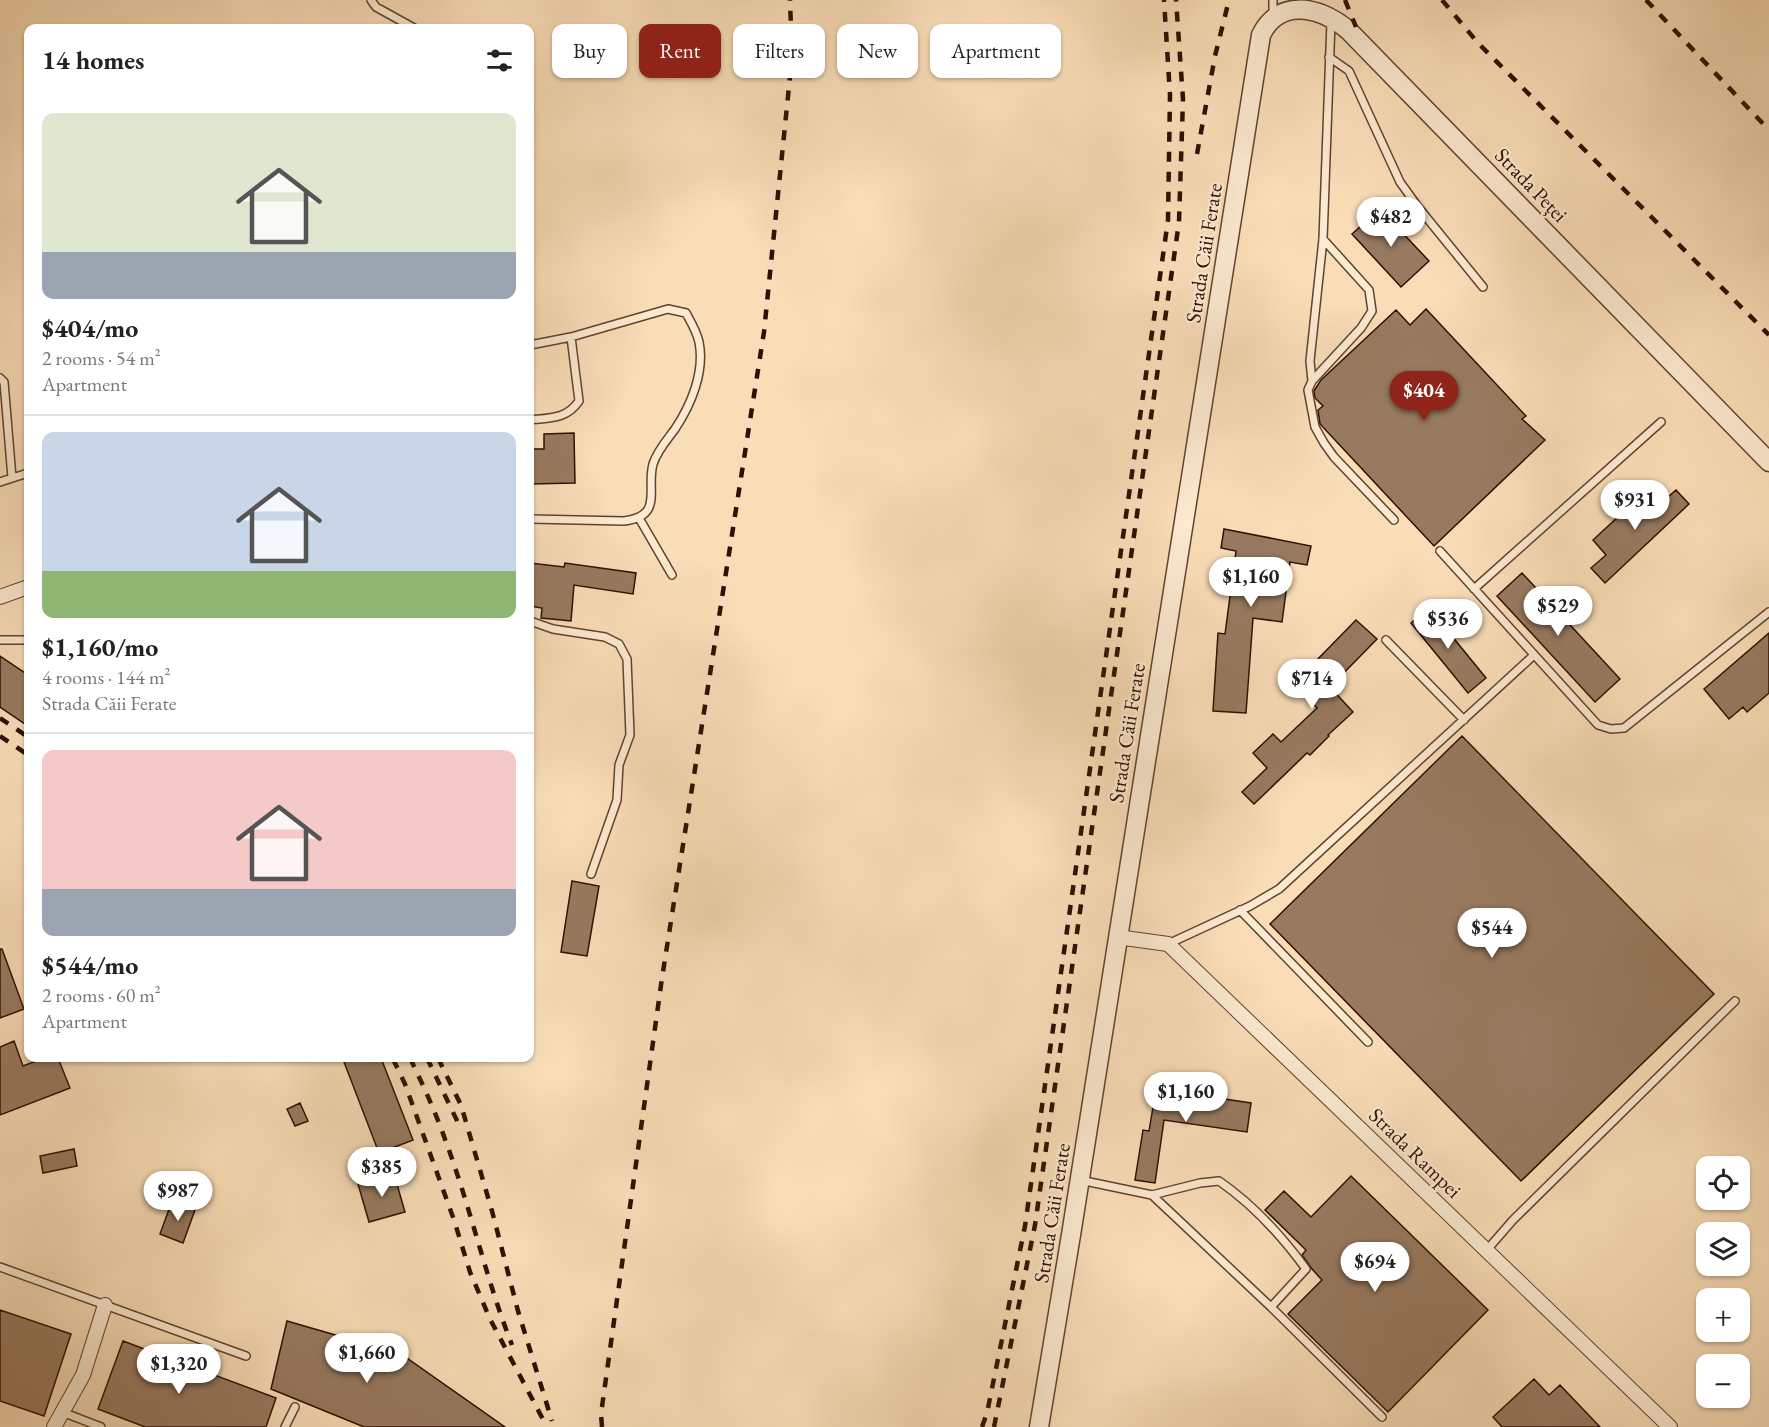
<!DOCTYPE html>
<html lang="en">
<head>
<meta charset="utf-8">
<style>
	body { margin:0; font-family:"EB Garamond",serif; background:#f2f2f2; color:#222; height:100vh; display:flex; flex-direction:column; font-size:22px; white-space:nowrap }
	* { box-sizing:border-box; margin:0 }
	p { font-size:20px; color:#767676 }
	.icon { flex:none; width:33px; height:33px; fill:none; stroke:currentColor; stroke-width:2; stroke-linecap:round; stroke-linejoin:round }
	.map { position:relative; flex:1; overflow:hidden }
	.side { position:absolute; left:24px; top:24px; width:510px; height:1038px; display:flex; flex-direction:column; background:#fff; border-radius:12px; box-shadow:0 2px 4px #0004 }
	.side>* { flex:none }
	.top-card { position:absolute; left:552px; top:24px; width:570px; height:54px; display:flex; gap:12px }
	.buttons { position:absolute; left:1696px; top:1156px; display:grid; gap:12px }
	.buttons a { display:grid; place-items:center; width:54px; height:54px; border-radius:12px; background:#fff; box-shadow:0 2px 4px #0004; font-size:30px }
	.price { position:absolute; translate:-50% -51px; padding:0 14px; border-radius:21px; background:#fff; color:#222; font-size:20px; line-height:39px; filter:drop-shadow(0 2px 3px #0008) }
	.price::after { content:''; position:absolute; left:50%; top:36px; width:18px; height:14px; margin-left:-9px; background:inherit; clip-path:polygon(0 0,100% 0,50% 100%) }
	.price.current { background:#8f2418; color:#fff }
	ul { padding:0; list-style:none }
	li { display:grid; align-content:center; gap:12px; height:318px; padding:0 18px }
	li+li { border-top:2px solid #e0e0e0 }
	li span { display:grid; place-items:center; height:186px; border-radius:12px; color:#555 }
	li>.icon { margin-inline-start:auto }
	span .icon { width:108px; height:108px; fill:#fffc; stroke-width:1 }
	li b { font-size:26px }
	h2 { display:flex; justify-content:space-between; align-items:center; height:72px; padding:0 18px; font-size:26px }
	.pill { padding:0 21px; border-radius:12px; background:#fff; box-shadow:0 2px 4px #0004; font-size:21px; line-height:54px }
	.pill.current { background:#8f2418; color:#fff }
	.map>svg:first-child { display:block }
	.building { fill:#987a60; stroke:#2f0f01; stroke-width:1.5 }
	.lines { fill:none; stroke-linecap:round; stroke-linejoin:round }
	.service-casing { stroke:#62422e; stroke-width:10 }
	.minor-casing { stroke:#62422e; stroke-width:16 }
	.tertiary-casing { stroke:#62422e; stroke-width:21 }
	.service { stroke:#fbe9d0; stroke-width:7 }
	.minor { stroke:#fbe9d0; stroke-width:14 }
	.tertiary { stroke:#fbe9d0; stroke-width:18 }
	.rail { stroke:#2f0f01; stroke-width:4.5; stroke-dasharray:10 10; stroke-linecap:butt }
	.labels { text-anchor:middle; stroke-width:4.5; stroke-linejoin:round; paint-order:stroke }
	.street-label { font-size:21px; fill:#2f0f01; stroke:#fbe9d0 }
</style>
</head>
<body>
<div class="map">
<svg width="1769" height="1427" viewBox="0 0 1769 1427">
	<rect width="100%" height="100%" fill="#f9ddb7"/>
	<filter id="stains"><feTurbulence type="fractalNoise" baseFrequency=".00333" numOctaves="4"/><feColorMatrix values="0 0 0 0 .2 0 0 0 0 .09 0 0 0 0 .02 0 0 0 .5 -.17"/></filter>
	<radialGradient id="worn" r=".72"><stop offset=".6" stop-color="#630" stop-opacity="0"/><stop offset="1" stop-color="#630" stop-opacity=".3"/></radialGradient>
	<path class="building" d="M1380 209 1429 261 1401 287 1352 234Z
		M1426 309 1526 416 1522 419 1545 440 1434 546 1320 424 1318 410 1323 406 1315 398 1314 391 1321 380 1396 310 1410 325Z
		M574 433 575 483 530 484V449H544V434Z
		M1647 490 1660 504 1676 490 1689 504 1605 583 1591 568 1606 555 1593 540Z
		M1224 529 1311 546 1307 565 1290 562 1282 622 1253 618 1246 713 1213 711 1218 633 1225 634 1236 551 1221 548Z
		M530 563 564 567 565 563 636 573 633 594 574 585 571 621 541 618 542 608 530 606Z
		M1522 573 1620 679 1595 702 1497 596Z
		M1429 608 1486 678 1468 693 1411 623Z
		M1356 620 1377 639 1330 687 1353 712 1328 735 1329 736 1310 755 1307 753 1254 804 1242 792 1267 768 1253 753 1273 734 1281 742 1317 708 1289 678 1306 662 1311 666Z
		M1769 633V693L1747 712 1743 707 1729 719 1704 689Z
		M0 656 28 675V726L0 707Z
		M1462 736 1714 994 1521 1181 1270 924Z
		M572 881 599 886 587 956 561 952Z
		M0 949H2L24 1009 0 1018Z
		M14 1041 23 1066 44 1058H58L70 1088 0 1115V1047Z
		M355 1058H381L413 1140 379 1153 344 1062Z
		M1156 1089 1251 1103 1247 1132 1164 1120 1155 1183 1135 1180 1143 1130 1149 1131Z
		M300 1103 308 1121 295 1126 287 1109Z
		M74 1149 77 1166 43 1173 40 1156Z
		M394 1174 405 1212 369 1222 358 1184Z
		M1351 1176 1488 1310 1388 1412 1288 1314 1322 1280 1312 1269 1302 1255 1306 1250 1265 1210 1284 1191 1311 1217Z
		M172 1201 195 1210 183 1243 160 1234Z
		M0 1310 71 1334 44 1416 0 1401Z
		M287 1321 401 1354 505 1427H364L271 1389Z
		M123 1341 276 1398 266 1427H145L98 1409Z
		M1534 1379 1549 1395 1560 1385 1600 1427H1502L1493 1417Z"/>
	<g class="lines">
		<defs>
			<path id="service" d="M371 0 376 7 414 28
				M1273 0V9
				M1331 22 1323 239 1310 361 1312 381 1308 390 1315 427 1324 443 1334 457 1394 520
				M1329 57 1349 71 1400 182 1418 207 1483 287
				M530 345 571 337 579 401C567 419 550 418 530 420
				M0 378 4 382 12 478
				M1312 381 1361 328 1372 311 1369 290 1323 239
				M0 482 28 473
				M639 518 672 575
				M530 519 624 521C664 516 646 490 653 464 657 451 667 440 675 429 691 405 705 372 699 342 697 332 691 322 686 313L668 309 571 337
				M1440 551 1598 725 1611 729 1624 728 1769 612
				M1474 589 1661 422
				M530 621 553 629 605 637 619 644 627 659 630 735 619 765 617 800 591 874
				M0 640H28
				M1386 640 1464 720
				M1240 910 1368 1042
				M1168 944 1250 906 1279 889 1534 655
				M1080 1180 1152 1195 1200 1183 1219 1181C1254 1205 1281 1235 1306 1269L1271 1307
				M1152 1195 1271 1307 1382 1417
				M1486 1251 1513 1220 1735 1001
				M0 1267 246 1356
				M62 1412 101 1427
				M285 1427 295 1407"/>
			<path id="minor" d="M0 597 28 587
				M1117 937 1168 944 1670 1427
				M54 1427 83 1375 105 1305"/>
			<path id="tertiary" d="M1039 1427 1071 1235 1261 35C1278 0 1316 4 1348 30L1769 462"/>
		</defs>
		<use href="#service" class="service-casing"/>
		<use href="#minor" class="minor-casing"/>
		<use href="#tertiary" class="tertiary-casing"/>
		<use href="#service" class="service"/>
		<use href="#minor" class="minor"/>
		<use href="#tertiary" class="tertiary"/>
		<path class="rail" d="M1345 0 1356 27
			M1442 0 1478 43 1769 335
			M1646 0 1769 130
			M1197 154 1215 56 1229 0
			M0 718 28 737
			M0 736 28 755
			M410 1058C423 1085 436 1113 446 1142 471 1209 486 1279 512 1345
			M427 1058 461 1129
			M438 1058 461 1105 492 1211 518 1311 552 1421
			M393 1059 405 1084 454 1220 470 1272 490 1319 547 1427
			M602 1427 601 1414 662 978 764 332 792 57 790 0
			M982 1427 987 1413 1025 1226 1168 220 1170 95 1164 0
			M994 1427 1035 1225 1179 222 1183 99 1176 0"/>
	</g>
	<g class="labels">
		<g class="street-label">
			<text transform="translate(1531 185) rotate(46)" y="7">Strada Peței</text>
			<text transform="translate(1204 253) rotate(-81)" y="7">Strada Căii Ferate</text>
			<text transform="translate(1127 733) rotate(-81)" y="7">Strada Căii Ferate</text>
			<text transform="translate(1415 1153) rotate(44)" y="7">Strada Rampei</text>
			<text transform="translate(1052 1213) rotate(-81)" y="7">Strada Căii Ferate</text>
		</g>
	</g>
	<rect width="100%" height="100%" filter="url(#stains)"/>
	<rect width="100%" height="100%" fill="url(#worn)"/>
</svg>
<div class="buttons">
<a><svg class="icon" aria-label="locate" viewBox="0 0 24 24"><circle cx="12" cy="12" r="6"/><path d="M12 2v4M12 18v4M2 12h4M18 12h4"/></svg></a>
<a><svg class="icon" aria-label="layers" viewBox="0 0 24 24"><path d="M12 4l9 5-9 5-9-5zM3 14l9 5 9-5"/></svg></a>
<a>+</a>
<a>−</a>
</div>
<b class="price" style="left:1391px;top:248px">$482</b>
<b class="price current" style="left:1424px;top:422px">$404</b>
<b class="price" style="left:1635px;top:531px">$931</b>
<b class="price" style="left:1251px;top:608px">$1,160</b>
<b class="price" style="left:1558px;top:637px">$529</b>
<b class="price" style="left:1448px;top:650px">$536</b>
<b class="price" style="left:1312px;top:710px">$714</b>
<b class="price" style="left:1492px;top:959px">$544</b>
<b class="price" style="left:1186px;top:1123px">$1,160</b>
<b class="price" style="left:382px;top:1198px">$385</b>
<b class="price" style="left:178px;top:1222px">$987</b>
<b class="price" style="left:1375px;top:1293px">$694</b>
<b class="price" style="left:367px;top:1384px">$1,660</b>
<b class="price" style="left:179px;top:1395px">$1,320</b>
<div class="top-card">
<a class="pill">Buy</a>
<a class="pill current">Rent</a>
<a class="pill">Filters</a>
<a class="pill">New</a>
<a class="pill">Apartment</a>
</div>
<section class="side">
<h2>14 homes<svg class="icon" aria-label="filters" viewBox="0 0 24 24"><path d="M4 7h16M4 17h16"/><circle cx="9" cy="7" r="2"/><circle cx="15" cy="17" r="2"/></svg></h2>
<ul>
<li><span style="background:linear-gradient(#dfe7d0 75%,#9aa5b1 0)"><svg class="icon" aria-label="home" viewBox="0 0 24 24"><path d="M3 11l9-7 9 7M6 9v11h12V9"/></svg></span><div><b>$404/mo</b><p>2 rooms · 54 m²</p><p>Apartment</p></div></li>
<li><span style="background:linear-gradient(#c9d6e8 75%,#8fb573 0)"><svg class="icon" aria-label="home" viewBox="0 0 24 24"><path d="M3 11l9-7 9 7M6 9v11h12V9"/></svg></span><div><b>$1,160/mo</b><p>4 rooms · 144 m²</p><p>Strada Căii Ferate</p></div></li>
<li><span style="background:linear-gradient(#f6c9c9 75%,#9aa5b1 0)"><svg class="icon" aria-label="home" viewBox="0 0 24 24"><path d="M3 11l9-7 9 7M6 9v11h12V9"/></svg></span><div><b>$544/mo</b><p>2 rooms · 60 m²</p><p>Apartment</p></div></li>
</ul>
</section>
</div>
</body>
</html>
